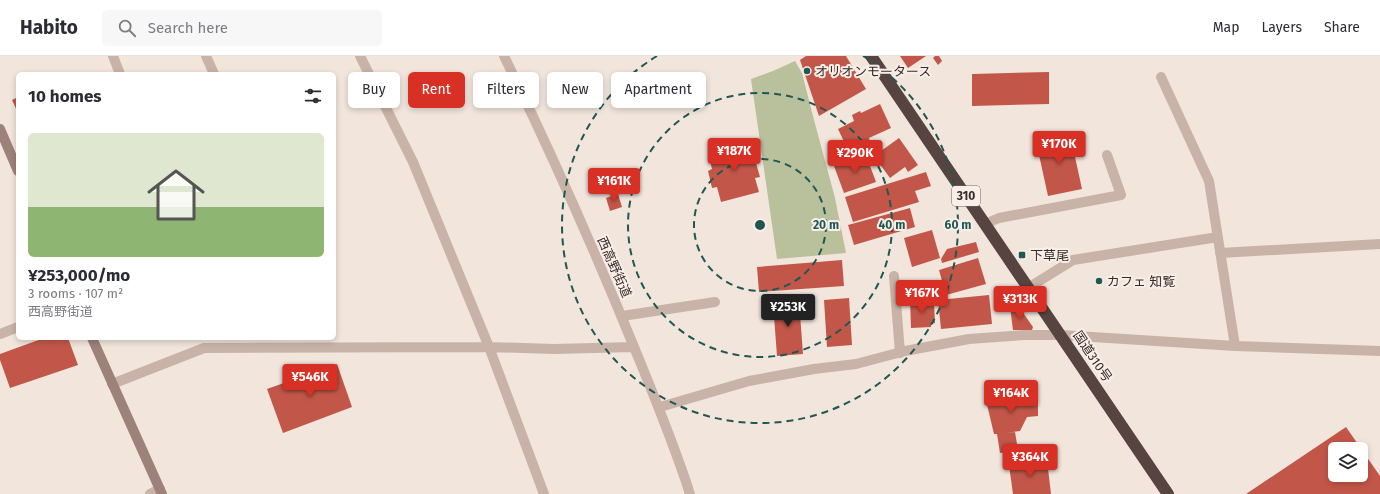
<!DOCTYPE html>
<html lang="en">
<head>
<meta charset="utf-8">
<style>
	body { margin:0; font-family:"Fira Sans","Noto Sans JP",sans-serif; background:#f7f7f7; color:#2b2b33; height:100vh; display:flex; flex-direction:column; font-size:15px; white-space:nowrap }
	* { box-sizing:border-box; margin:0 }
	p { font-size:13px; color:#7c7c81 }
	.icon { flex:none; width:22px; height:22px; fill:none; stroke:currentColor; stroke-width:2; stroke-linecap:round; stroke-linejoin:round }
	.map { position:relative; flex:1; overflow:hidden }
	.drawer { position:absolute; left:16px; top:16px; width:320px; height:268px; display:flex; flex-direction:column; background:#fff; border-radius:6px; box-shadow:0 2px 6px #0003 }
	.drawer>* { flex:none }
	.hud { position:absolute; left:348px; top:16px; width:380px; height:36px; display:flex; gap:8px }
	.tools { position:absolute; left:1328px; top:386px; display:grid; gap:8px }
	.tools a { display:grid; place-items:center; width:40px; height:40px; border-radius:6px; background:#fff; box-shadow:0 2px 6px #0003; font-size:20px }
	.price { position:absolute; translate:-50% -34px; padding:0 9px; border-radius:4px; background:#d93025; color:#fff; font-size:13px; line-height:26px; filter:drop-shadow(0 1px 2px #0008) }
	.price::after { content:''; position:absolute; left:50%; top:24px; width:12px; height:9px; margin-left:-6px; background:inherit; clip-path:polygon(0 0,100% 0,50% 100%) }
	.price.on { background:#222; color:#fff }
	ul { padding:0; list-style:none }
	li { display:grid; align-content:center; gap:8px; height:212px; padding:0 12px }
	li+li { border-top:1px solid #e1e1e2 }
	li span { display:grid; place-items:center; height:124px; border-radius:6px; color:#555 }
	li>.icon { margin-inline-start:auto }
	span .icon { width:72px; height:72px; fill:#fffc; stroke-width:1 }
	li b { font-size:17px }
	h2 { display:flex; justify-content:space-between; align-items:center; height:48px; padding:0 12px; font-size:17px }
	.tag { padding:0 14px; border-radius:6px; background:#fff; box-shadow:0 2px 6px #0003; font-size:14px; line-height:36px }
	.tag.on { background:#d93025; color:#fff }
	header { display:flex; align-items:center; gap:24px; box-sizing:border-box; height:56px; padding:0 20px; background:#fff; border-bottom:1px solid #e1e1e2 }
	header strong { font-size:19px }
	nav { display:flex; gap:22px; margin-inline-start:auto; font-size:14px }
	.search { width:280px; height:36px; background:#f7f7f7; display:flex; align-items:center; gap:10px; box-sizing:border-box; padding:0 14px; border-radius:6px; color:#7c7c81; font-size:15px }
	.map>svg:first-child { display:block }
	.green { fill:#b8c09c }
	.building { fill:#c25749; fill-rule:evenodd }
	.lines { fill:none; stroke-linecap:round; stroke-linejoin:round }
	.lane { stroke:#c9b3a8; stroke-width:10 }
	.street { stroke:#c9b3a8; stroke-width:10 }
	.secondary { stroke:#9d827a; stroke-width:10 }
	.highway { stroke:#574440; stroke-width:12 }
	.ring { fill:none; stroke:#1f5753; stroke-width:2; stroke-dasharray:7 5 }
	.poi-dot { fill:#1f5753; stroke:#f9efe8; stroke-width:1.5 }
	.labels { text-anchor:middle; stroke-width:4; stroke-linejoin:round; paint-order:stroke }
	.shield { fill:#f9efe8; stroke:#706662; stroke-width:1 }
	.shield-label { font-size:12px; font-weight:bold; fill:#362b28 }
	.poi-label { font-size:13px; fill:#362b28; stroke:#f9efe8; text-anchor:start }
	.street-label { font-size:13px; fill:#362b28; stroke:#f9efe8 }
	.centre { fill:#1f5753; stroke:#f9efe8; stroke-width:2 }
	.ring-label { font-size:12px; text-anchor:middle; font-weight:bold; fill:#1f5753; stroke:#f9efe8; stroke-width:4; stroke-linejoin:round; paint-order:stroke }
</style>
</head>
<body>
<header>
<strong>Habito</strong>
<div class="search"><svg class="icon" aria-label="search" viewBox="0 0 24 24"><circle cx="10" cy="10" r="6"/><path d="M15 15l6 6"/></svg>Search here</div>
<nav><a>Map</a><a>Layers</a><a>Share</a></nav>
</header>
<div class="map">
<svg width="1380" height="438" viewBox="0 0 1380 438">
	<rect width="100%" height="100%" fill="#f1e5dc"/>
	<path class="green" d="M795 5 802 17 814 64 835 142 846 197 777 203 751 23 773 15Z"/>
	<path class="building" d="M806 0H846L866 33 819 60 800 4Z
		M900 0H926L908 12Z
		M935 0H939L942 5 938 9 933 2Z
		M1049 16V48L972 50V18Z
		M18 41V57L12 44Z
		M880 48 891 72 869 82 870 86 849 96 838 73 854 65 852 59 860 55 861 57Z
		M1070 78 1082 133 1048 140 1036 85Z
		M899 82 918 109 908 116 905 111 890 122 874 100Z
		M837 85 840 92 836 94 833 87Z
		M746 87 750 101 754 100 760 121 755 122 759 136 721 146 717 131 712 132 708 115 712 113 708 97Z
		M866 99 876 126 844 137 834 110Z
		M926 116 931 130 915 135 919 146 853 166 845 141Z
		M618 138 622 151 610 155 606 142Z
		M910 152 915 171 854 189 848 169Z
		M932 174 940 202 912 211 904 182Z
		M976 186 979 196 942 207 941 203 947 193Z
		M978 202 986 228 946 239 939 214Z
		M842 204 844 230 759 236 757 211Z
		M989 239 992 268 941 273 938 244Z
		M849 242 852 289 827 291 824 244Z
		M924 242V247H934L935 267 931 268V271L911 272 910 243Z
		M799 245 803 298 777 300 773 247Z
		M1010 251H1019L1033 271 1032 274H1013Z
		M44 282H68L78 309 10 332 0 304V298Z
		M337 308 352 351 283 377 267 333Z
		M1038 331V360L1027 361 1020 375 1006 377 1015 376 1018 394 1000 397 997 378H994L984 336Z
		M1346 371 1380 420V438H1246ZM1335 393H1361V419H1335Z
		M1047 404 1051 438H1013L1009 409Z"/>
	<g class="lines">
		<path class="lane" d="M206 0 214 18
			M985 168 999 162 1121 139 1107 99
			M894 220 900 297
			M622 260 715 246"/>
		<path class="street" d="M113 0 120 18
			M360 0 413 106 489 291 544 438
			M504 0C551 96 594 193 634 291 654 340 674 388 690 438
			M1161 21 1209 125 1235 290
			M1220 197 1380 188
			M1028 232 1073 204 1218 181
			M0 278 18 271
			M112 328 204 292 489 291 554 293 634 291
			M660 351 749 325 814 313 856 308 905 295 969 283 1024 279H1061L1235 290 1380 295
			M150 438 160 433"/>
		<path class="secondary" d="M0 73 18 115
			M92 282 162 438"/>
		<path class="highway" d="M871 0 1168 438"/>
	</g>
	<g class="ring">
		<circle cx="760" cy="169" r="66"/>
		<circle cx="760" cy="169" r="132"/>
		<path d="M863 0A198 198 0 1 1 657 0"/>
	</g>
	<g class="poi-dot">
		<circle cx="807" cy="15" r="4"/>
		<rect x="1018" y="195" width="8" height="8" rx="2"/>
		<circle cx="1099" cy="225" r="4"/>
	</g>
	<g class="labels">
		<rect class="shield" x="952" y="130" width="28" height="20" rx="3"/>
		<g class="shield-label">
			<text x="966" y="144">310</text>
		</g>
		<g class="poi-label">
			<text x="815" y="20">オリオンモータース</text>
			<text x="1030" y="204">下草尾</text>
			<text x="1107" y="230">カフェ 知覧</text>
		</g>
		<g class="street-label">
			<text transform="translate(615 211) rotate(66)" y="5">西高野街道</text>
			<text transform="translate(1093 300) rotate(56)" y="5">国道310号</text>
		</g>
	</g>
	<circle cx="760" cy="169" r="6" class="centre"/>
	<g class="ring-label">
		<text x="826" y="173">20 m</text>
		<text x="892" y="173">40 m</text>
		<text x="958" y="173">60 m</text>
	</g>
</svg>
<div class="tools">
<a><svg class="icon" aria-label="layers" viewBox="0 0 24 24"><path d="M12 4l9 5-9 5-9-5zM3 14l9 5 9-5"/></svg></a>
</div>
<b class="price" style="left:1059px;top:109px">¥170K</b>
<b class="price" style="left:734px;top:116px">¥187K</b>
<b class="price" style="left:855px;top:118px">¥290K</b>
<b class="price" style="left:614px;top:146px">¥161K</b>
<b class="price" style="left:922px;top:258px">¥167K</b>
<b class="price" style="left:1020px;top:264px">¥313K</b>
<b class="price on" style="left:788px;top:272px">¥253K</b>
<b class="price" style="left:310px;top:342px">¥546K</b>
<b class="price" style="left:1011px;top:358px">¥164K</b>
<b class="price" style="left:1030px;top:422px">¥364K</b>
<div class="hud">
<a class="tag">Buy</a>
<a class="tag on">Rent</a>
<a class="tag">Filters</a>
<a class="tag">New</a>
<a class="tag">Apartment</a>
</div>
<section class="drawer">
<h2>10 homes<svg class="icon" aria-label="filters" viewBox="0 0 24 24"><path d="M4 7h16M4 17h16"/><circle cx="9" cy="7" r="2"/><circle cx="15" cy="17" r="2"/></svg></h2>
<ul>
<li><span style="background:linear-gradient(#dfe7d0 60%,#8fb573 0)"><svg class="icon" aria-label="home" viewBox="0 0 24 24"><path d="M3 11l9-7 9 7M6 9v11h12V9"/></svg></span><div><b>¥253,000/mo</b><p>3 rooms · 107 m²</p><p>西高野街道</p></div></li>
</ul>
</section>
</div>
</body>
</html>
